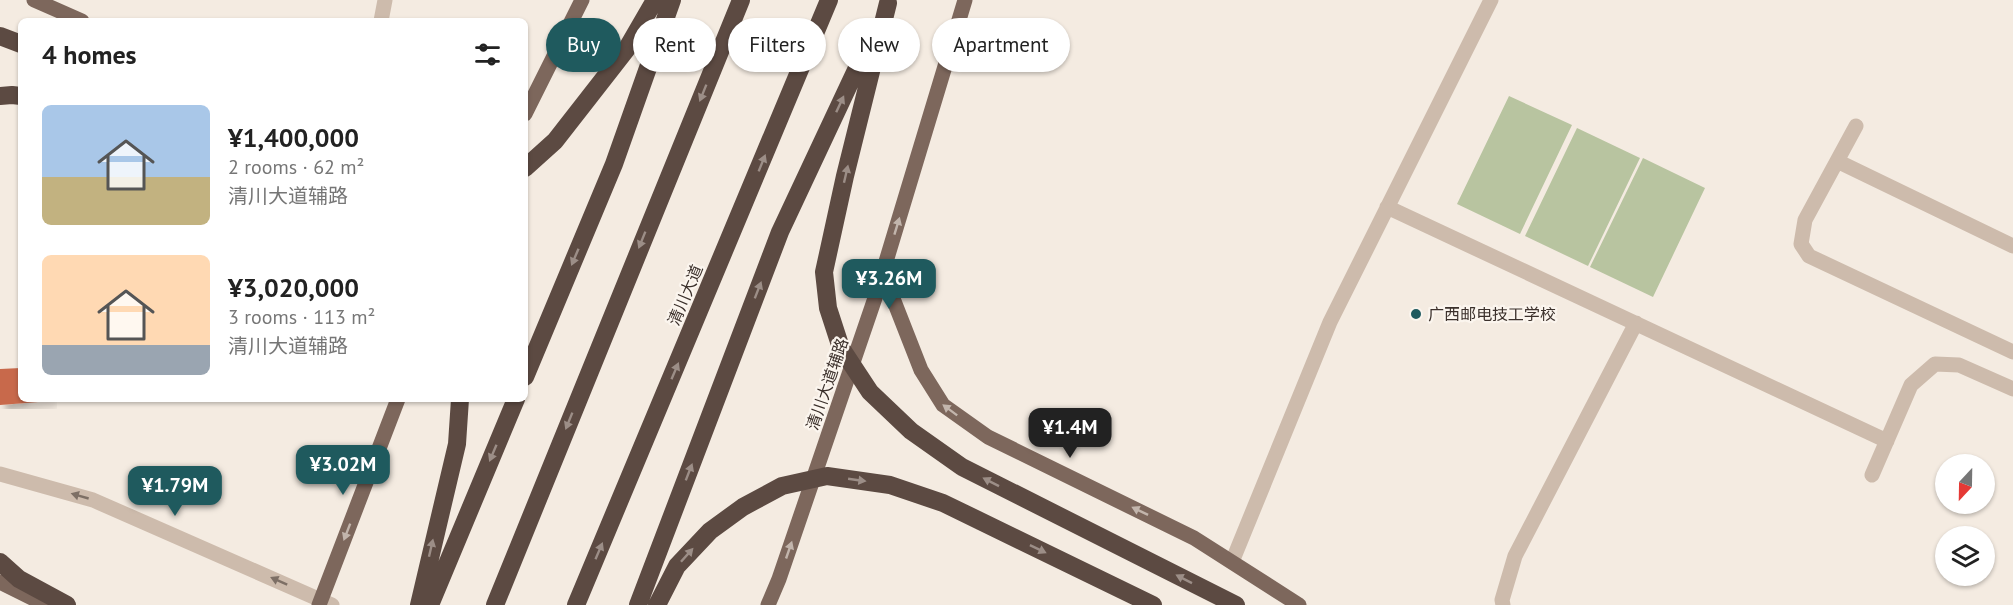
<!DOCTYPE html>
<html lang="en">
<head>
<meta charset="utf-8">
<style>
	body { margin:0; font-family:"PT Sans","Noto Sans SC",sans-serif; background:#f6f6f6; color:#222; height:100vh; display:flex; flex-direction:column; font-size:22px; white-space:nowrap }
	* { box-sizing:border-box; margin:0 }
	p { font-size:20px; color:#767676 }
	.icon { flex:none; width:33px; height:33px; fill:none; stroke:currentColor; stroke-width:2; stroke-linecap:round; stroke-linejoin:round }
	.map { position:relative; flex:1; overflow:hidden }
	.side { position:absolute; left:18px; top:18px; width:510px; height:384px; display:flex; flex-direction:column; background:#fff; border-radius:9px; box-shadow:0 2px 4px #0004 }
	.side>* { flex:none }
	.banner { position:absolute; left:546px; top:18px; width:570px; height:54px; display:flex; gap:12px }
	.needle { width:39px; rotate:202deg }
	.fabs { position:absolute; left:1935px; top:454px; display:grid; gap:12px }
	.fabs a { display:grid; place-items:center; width:60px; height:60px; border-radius:50%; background:#fff; box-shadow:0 2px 4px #0004; font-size:30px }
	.price { position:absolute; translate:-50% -51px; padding:0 14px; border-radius:12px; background:#1f5a5e; color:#fff; font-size:20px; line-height:39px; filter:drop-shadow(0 2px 3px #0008) }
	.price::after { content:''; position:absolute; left:50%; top:36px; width:18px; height:14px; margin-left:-9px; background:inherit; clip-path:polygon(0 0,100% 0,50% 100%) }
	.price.current { background:#222; color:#fff }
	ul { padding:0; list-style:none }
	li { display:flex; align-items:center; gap:18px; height:150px; padding:0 24px }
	li span { display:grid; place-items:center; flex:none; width:168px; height:120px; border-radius:9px; color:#555 }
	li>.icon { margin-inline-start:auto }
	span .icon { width:72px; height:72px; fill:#fffc; stroke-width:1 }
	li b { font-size:26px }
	h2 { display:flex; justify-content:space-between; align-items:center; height:72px; padding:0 24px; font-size:26px }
	.pill { padding:0 21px; border-radius:27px; background:#fff; box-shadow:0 2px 4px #0004; font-size:21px; line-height:54px }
	.pill.current { background:#1f5a5e; color:#fff }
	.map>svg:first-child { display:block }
	.green { fill:#b8c4a0 }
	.building { fill:#c8694b; filter:url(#shadow) }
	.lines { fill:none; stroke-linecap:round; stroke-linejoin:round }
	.minor { stroke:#cdbbac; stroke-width:15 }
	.major { stroke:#7d675c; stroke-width:15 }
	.highway { stroke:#5c4a42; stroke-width:18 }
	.oneway { fill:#9c8e87 }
	.oneway2 { fill:#c2b5ac }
	.oneway3 { fill:#7d6f65 }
	.poi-dot { fill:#1f5a5e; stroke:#fbf5ee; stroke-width:2 }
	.labels { text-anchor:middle; stroke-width:4.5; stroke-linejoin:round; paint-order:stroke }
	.street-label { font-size:16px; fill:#3b302b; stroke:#fbf5ee }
	.poi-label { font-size:16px; fill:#3b302b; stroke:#fbf5ee; text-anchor:start }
</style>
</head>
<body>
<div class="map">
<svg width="2013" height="605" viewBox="0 0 2013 605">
	<defs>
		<filter id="shadow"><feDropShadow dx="5.5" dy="5.5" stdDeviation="3" flood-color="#0004"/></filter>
	</defs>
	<rect width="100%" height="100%" fill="#f4ebe1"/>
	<path class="green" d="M1509 96 1572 125 1520 234 1457 204Z
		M1577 128 1640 158 1588 266 1525 236Z
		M1643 158 1705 188 1653 297 1590 267Z"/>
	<path class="building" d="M21 368V399H51V401L0 405V369Z"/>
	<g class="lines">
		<path class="minor" d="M381 21 385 0
			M1856 126 1805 220 1801 244 1809 256 2013 352
			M1837 161 2013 246
			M1387 207 1887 441
			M0 474 93 500 332 605
			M1872 475 1911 385 1935 364 1959 365 2013 389
			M1232 562 1330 322 1491 0
			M1503 605 1502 600 1515 556 1636 323"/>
		<path class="major" d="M34 0 82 21
			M525 114 582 0
			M883 273 921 370 943 405 988 437 1194 538 1299 605
			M0 582 46 605
			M319 605 398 399
			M768 605 779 579 875 298 965 0"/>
		<path class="highway" d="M888 3 845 176 824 272 828 308 841 348 870 392 911 431 962 467 1236 605
			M0 36 21 44
			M0 96 12 95 21 96
			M525 168 555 141 626 50 655 0
			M525 377 614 164 672 0
			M0 562 19 579 67 605
			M419 605 457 444 460 399
			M430 605 516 399
			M495 605 741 0
			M576 605 829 0
			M638 605 780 232 871 38
			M657 605 677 566 710 531 743 507 782 486 827 476 890 485 943 503 1153 605"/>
	</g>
	<defs><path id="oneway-solid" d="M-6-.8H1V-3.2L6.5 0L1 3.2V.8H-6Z" transform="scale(1.5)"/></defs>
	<g class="oneway">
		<use href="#oneway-solid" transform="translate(703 93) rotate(112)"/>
		<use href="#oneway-solid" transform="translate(840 104) rotate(-65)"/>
		<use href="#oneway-solid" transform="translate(762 163) rotate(-68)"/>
		<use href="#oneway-solid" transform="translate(846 174) rotate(-77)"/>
		<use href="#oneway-solid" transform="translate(642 240) rotate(112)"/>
		<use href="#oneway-solid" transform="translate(575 257) rotate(113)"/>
		<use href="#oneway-solid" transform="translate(758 290) rotate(-69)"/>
		<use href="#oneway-solid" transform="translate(675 371) rotate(-67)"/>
		<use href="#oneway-solid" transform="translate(569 421) rotate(112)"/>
		<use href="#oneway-solid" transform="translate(493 453) rotate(113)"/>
		<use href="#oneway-solid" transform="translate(689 472) rotate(-69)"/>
		<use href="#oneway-solid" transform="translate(857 480) rotate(8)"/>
		<use href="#oneway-solid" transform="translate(991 482) rotate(-153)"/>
		<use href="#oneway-solid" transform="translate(431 548) rotate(-77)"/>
		<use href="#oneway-solid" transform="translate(1038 549) rotate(26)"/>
		<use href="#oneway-solid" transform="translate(599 551) rotate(-67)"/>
		<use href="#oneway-solid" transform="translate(687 555) rotate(-48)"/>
		<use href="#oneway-solid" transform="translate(1184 579) rotate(-153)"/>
	</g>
	<g class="oneway2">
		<use href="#oneway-solid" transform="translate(897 226) rotate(-73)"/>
		<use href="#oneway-solid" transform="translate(950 410) rotate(-143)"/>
		<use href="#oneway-solid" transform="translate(1140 511) rotate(-154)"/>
		<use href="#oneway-solid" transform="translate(347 532) rotate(111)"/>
		<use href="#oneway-solid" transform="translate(789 550) rotate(-71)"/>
	</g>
	<g class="oneway3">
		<use href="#oneway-solid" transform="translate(80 496) rotate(-164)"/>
		<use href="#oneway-solid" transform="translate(279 581) rotate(-156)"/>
	</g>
	<circle class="poi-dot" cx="1416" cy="314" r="6"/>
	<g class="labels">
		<g class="street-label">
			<text transform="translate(685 295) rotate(-67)" y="6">清川大道</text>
			<text transform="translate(827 384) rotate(-71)" y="6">清川大道辅路</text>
		</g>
		<g class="poi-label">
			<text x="1428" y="320">广西邮电技工学校</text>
		</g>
	</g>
</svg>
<div class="fabs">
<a><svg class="needle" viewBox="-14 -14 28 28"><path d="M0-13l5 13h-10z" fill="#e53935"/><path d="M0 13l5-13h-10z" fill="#767676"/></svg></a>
<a><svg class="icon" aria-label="layers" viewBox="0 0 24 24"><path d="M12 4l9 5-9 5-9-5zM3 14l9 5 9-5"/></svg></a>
</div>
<b class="price" style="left:889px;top:310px">¥3.26M</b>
<b class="price current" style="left:1070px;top:459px">¥1.4M</b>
<b class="price" style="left:343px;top:496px">¥3.02M</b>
<b class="price" style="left:175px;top:517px">¥1.79M</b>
<div class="banner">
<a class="pill current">Buy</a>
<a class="pill">Rent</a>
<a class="pill">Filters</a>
<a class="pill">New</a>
<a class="pill">Apartment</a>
</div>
<section class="side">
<h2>4 homes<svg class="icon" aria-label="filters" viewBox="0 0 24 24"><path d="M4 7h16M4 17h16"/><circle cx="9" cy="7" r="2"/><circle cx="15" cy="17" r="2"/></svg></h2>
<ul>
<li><span style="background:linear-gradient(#a9c7e8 60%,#c2b280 0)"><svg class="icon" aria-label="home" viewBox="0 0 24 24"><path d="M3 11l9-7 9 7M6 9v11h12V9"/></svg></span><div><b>¥1,400,000</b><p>2 rooms · 62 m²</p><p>清川大道辅路</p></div></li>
<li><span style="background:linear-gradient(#ffd9b3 75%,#9aa5b1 0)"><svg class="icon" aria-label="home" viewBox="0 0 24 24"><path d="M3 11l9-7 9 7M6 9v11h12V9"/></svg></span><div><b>¥3,020,000</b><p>3 rooms · 113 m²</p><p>清川大道辅路</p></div></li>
</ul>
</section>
</div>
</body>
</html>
